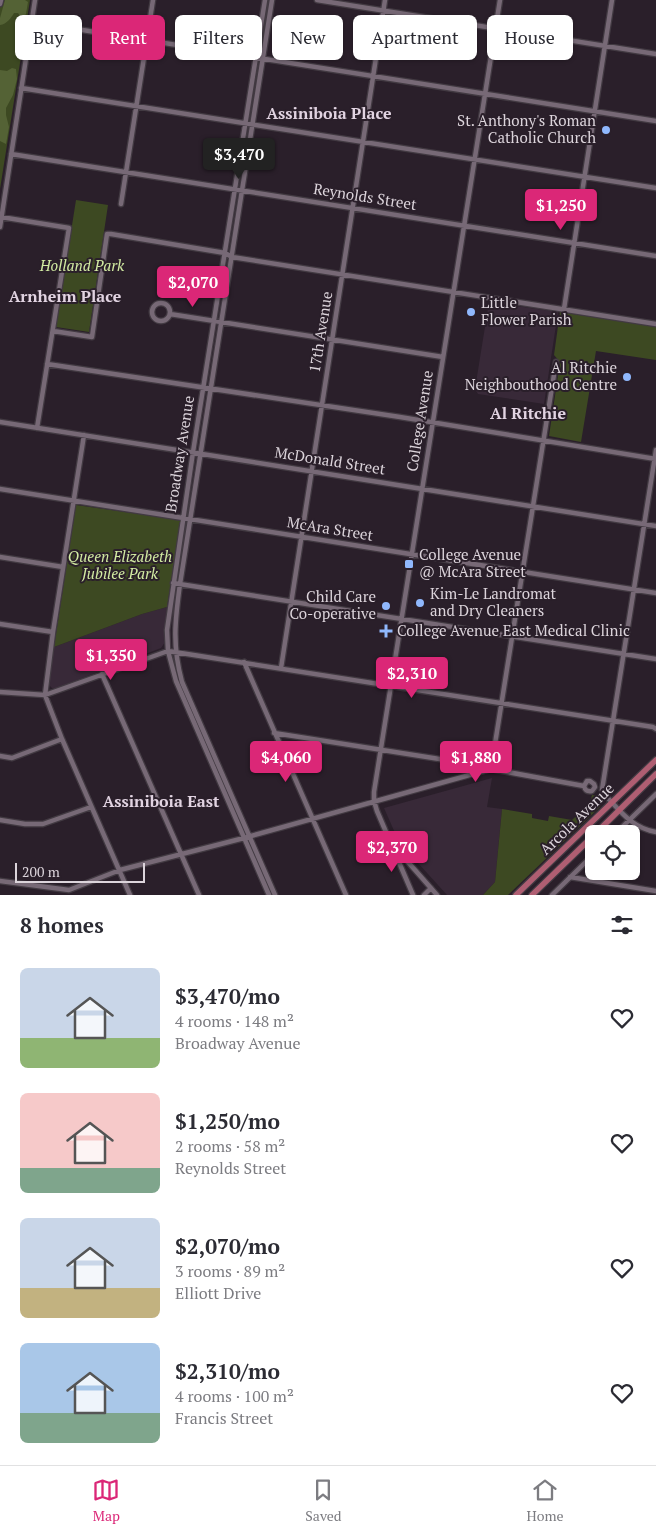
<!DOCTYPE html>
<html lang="en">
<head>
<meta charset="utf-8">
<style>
	body { margin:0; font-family:"PT Serif",serif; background:#f2f2f3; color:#2b2b33; height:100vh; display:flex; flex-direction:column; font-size:19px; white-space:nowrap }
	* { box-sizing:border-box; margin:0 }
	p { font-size:16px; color:#7c7c81 }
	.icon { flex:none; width:28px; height:28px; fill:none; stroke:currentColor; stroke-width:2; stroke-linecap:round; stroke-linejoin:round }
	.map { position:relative; height:895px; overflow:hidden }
	.sheet { display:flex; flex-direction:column; background:#fff; flex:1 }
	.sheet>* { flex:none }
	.guide { position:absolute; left:15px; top:15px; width:626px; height:45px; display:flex; gap:10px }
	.tools { position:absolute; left:585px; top:825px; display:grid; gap:10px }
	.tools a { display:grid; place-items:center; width:55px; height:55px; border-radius:8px; background:#fff; box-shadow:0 1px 4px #0004; font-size:25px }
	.scale { position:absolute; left:15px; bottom:12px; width:130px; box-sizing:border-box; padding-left:5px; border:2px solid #dcd4db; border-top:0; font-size:14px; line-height:18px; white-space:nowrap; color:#dcd4db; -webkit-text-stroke:4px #2a1f2a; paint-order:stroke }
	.price { position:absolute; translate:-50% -42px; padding:0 11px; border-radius:5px; background:#db2777; color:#fff; font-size:16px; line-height:32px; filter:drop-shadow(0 1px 2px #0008) }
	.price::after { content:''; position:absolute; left:50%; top:30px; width:15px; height:11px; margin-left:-8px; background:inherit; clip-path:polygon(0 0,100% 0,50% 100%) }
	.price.selected { background:#222; color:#fff }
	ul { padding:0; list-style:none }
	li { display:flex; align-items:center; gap:15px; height:125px; padding:0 20px }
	li span { display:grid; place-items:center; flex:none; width:140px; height:100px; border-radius:8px; color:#555 }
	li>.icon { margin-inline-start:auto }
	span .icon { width:60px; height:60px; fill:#fffc; stroke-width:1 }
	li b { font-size:21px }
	h2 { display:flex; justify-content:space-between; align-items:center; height:60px; padding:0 20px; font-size:21px }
	.pill { padding:0 18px; border-radius:8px; background:#fff; box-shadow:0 1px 4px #0004; font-size:18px; line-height:45px }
	.pill.selected { background:#db2777; color:#fff }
	.tabs { display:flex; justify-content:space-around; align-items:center; height:70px; border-top:1px solid #e1e1e2; background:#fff; font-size:14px; color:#7c7c81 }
	.tabs a { display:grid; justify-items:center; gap:2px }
	.tabs .selected { color:#db2777 }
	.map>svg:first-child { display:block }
	.built { fill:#382938 }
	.green { fill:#3d4922 }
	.forest { fill:#546235 }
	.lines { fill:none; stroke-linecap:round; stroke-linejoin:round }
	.minor-casing { stroke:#423a42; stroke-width:7 }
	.major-casing { stroke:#423a42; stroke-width:8 }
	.minor { stroke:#776976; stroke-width:4.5 }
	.major { stroke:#af5e72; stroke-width:5.5 }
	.poi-dot { fill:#90b8fd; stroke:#2a1f2a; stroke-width:2 }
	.labels { text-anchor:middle; stroke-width:4; stroke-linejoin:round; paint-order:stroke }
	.poi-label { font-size:15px; fill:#dcd4db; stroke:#2a1f2a; text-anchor:start }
	.street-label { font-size:15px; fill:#dcd4db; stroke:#2a1f2a }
	.park-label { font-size:15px; font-style:italic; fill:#d2eba2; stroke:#2a1f2a }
	.neighbourhood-label { font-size:16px; font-weight:bold; fill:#e2d4e2; stroke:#2a1f2a }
</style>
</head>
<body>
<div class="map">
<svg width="656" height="895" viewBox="0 0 656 895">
	<rect width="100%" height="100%" fill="#2a1f2a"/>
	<path class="built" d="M489 302 558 312 544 404 478 394 475 389Z
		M167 607 165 642 161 648 56 688H52L49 685 54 647 142 614Z
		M492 778 487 807 502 809 495 882 483 895H447L399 842 384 808Z"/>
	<path class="green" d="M0 0H30L0 189Z
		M76 200 108 205 89 332 56 327Z
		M560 312 656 327V360L596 351 581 442 549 436 560 362 554 355Z
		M76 505 181 520 167 607 142 614 54 647Z
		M592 795 599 796 601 803 600 807 508 895H483L495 882 502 809 532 814V818L548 821 549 816 572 820 590 803Z"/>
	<path class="forest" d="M5 0H25L28 2 26 14 22 19 18 13H14C11 18 7 24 0 25V18Z
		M12 68 16 69 17 79 13 95 6 108V115L9 127 6 144 0 141V70L7 71Z"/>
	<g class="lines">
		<defs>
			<path id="minor" d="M265 0 193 452 167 630 168 651 176 681 269 895
				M272 0 180 584C175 620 172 646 182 682L275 895
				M317 0 656 54
				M0 4 1 0
				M32 22 656 121
				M21 88 656 188
				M11 154 656 256
				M121 204 153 0
				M1 217 69 228 37 428
				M0 227 35 0
				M152 312a9 9 0 1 1 18 0a9 9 0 1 1-18 0Z
				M564 309 612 0
				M170 314 443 357
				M53 331 92 337 107 234H111L225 253 232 257 656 324
				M47 364 400 417 656 459
				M0 422 656 526
				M84 435 53 632 45 695 62 739 130 895
				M656 450 602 790 603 793C620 810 631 828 656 832
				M0 489 656 593
				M0 557 63 567
				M173 583 656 659
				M0 624 53 632
				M244 662 346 895
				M281 668 385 0
				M102 674 199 895
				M0 692 45 695 168 651 653 727 656 729
				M274 733 484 766 491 769 584 786C585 790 587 792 592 791L595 787 594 784 590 781H587L584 786
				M0 756 12 758 62 739
				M491 769 556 362
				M0 820 25 824H43L91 807
				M615 834 656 794
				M393 845 437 895
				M570 877 656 891
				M0 881 69 890 120 870 244 838 491 769
				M413 895 377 811 374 801V792L500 0
				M424 895 431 888
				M552 895 594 854"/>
			<path id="major" d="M595 834 656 774
				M516 895 656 760
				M532 895 594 835"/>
		</defs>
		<use href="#minor" class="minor-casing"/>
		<use href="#major" class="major-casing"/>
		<use href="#minor" class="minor"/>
		<use href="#major" class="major"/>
	</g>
	<g class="poi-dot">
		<circle cx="606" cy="130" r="5"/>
		<circle cx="471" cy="312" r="5"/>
		<circle cx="627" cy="377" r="5"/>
		<rect x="404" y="559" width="10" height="10" rx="2.5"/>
		<circle cx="420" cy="603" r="5"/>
		<circle cx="386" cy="606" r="5"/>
		<path d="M383.5 623.5h5v5h5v5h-5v5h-5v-5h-5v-5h5z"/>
	</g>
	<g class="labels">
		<g class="poi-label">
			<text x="596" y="126" text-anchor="end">St. Anthony's Roman<tspan x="596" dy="17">Catholic Church</tspan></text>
			<text x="481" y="308">Little<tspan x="481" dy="17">Flower Parish</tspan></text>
			<text x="617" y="373" text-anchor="end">Al Ritchie<tspan x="617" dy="17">Neighbouthood Centre</tspan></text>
			<text x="419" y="560">College Avenue<tspan x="419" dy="17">@ McAra Street</tspan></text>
			<text x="430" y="599">Kim-Le Landromat<tspan x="430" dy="17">and Dry Cleaners</tspan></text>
			<text x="376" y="602" text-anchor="end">Child Care<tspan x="376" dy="17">Co-operative</tspan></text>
			<text x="397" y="636">College Avenue East Medical Clinic</text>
		</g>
		<g class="street-label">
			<text transform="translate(365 197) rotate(9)" y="5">Reynolds Street</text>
			<text transform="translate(321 332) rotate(-81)" y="5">17th Avenue</text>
			<text transform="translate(420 421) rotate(-81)" y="5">College Avenue</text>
			<text transform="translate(180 454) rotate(-81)" y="5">Broadway Avenue</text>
			<text transform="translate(330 461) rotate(9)" y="5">McDonald Street</text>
			<text transform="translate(330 529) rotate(9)" y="5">McAra Street</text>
			<text transform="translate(577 819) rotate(-44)" y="5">Arcola Avenue</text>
		</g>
		<g class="park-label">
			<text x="82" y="271">Holland Park</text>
			<text x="120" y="562">Queen Elizabeth<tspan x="120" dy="17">Jubilee Park</tspan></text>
		</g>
		<g class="neighbourhood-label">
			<text x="329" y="119">Assiniboia Place</text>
			<text x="65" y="302">Arnheim Place</text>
			<text x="528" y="419">Al Ritchie</text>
			<text x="161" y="807">Assiniboia East</text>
		</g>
	</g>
</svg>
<div class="tools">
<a><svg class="icon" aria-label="locate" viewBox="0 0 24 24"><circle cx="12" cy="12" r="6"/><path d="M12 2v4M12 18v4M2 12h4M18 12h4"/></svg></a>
</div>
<div class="scale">200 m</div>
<b class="price selected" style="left:239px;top:180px">$3,470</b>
<b class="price" style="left:561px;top:231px">$1,250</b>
<b class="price" style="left:193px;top:308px">$2,070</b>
<b class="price" style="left:111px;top:681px">$1,350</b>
<b class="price" style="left:412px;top:699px">$2,310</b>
<b class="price" style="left:286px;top:783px">$4,060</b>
<b class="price" style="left:476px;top:783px">$1,880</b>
<b class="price" style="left:392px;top:873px">$2,370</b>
<div class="guide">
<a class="pill">Buy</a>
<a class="pill selected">Rent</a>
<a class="pill">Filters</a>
<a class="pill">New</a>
<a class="pill">Apartment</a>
<a class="pill">House</a>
</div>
</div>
<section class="sheet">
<h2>8 homes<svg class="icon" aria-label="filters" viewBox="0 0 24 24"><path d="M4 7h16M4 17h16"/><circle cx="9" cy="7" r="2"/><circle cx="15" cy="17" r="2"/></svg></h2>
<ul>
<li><span style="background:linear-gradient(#c9d6e8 70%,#8fb573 0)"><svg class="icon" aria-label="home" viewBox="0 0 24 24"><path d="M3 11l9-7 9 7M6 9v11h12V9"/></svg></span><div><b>$3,470/mo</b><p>4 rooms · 148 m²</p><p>Broadway Avenue</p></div><svg class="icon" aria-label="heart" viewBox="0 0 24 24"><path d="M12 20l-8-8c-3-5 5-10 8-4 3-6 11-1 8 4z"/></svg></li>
<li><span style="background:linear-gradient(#f6c9c9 75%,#7fa58c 0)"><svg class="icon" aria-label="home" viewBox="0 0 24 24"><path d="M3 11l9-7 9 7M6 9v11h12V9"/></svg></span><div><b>$1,250/mo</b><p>2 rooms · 58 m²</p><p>Reynolds Street</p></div><svg class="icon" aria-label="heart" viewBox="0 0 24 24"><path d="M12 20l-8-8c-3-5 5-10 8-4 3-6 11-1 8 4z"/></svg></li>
<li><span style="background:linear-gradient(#c9d6e8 70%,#c2b280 0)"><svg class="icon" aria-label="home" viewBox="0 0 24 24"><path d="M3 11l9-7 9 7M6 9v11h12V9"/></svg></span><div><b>$2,070/mo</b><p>3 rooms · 89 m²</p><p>Elliott Drive</p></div><svg class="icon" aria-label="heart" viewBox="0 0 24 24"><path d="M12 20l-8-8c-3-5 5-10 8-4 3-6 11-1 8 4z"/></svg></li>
<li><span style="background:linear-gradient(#a9c7e8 70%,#7fa58c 0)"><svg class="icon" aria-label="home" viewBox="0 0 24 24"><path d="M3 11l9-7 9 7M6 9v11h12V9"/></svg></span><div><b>$2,310/mo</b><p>4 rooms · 100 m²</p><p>Francis Street</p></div><svg class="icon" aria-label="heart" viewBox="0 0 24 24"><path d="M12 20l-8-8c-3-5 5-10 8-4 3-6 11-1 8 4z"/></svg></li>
</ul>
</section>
<nav class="tabs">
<a class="selected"><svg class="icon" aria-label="map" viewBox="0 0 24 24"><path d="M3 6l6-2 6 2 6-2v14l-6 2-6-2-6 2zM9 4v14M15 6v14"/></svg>Map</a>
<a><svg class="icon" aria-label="saved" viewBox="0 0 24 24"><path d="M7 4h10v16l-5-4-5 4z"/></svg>Saved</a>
<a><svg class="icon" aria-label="home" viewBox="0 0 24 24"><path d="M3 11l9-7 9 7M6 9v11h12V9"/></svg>Home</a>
</nav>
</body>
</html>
